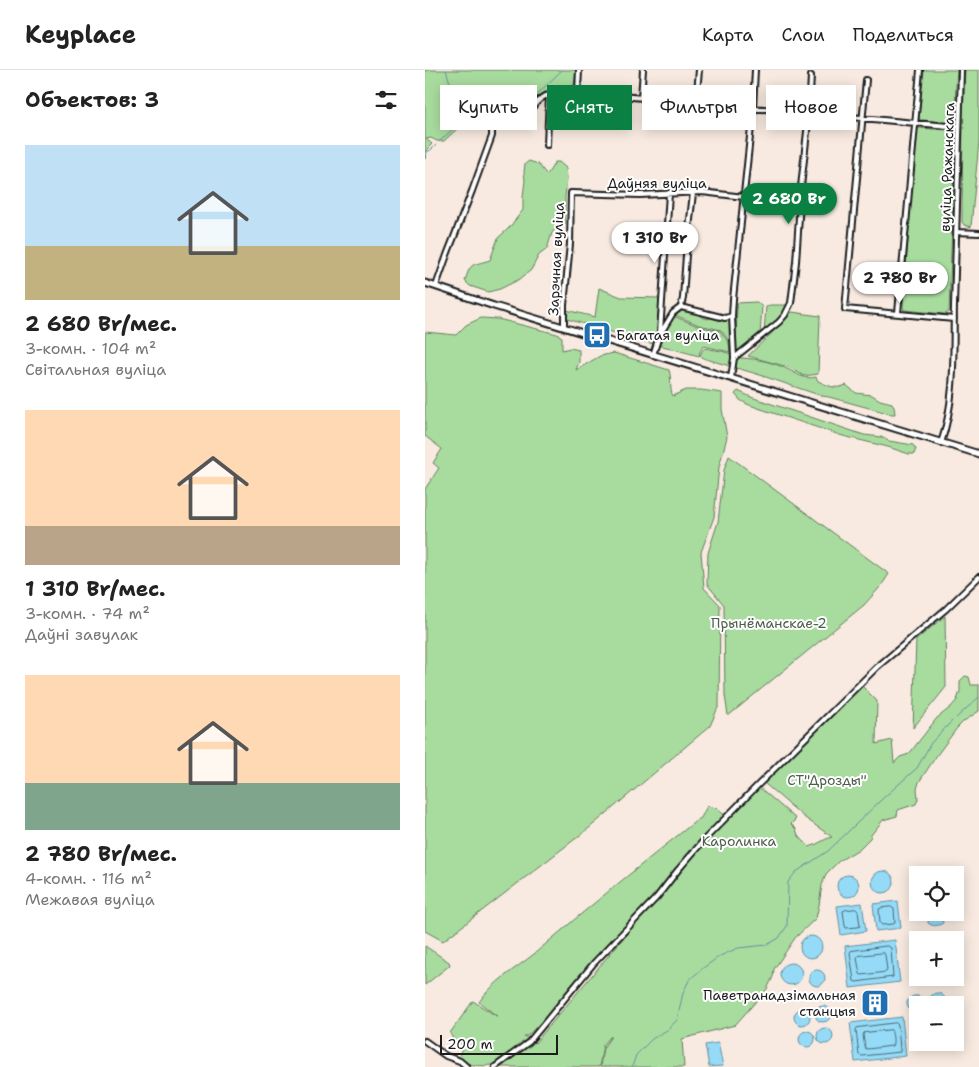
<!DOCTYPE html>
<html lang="ru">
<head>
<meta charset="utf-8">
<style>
	body { margin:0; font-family:"Shantell Sans",sans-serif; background:#f6f6f6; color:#222; height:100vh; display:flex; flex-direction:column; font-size:19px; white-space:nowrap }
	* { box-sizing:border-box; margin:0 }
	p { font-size:16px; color:#767676 }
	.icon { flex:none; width:28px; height:28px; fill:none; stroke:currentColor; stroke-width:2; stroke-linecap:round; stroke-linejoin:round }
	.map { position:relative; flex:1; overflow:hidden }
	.side { display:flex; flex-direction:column; background:#fff; width:425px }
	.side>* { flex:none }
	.hud { position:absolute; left:15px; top:15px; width:464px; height:45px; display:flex; gap:10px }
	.controls { position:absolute; left:484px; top:796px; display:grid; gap:10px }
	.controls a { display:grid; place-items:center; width:55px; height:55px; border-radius:0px; background:#fff; box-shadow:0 2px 12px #0003; font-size:25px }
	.scale { position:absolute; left:15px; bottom:12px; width:118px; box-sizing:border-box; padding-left:5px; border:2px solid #1c1c1c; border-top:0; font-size:14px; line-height:18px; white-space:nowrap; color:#1c1c1c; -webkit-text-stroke:4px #fff; paint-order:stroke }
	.price { position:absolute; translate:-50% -42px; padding:0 11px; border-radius:18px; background:#fff; color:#222; font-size:16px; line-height:32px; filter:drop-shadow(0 1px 2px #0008) }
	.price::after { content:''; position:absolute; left:50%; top:30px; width:15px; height:11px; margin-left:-8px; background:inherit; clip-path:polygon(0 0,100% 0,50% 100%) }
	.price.current { background:#0b8043; color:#fff }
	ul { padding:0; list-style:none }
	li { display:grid; align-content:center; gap:10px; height:265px; padding:0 25px }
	li span { display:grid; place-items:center; height:155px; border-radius:0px; color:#555 }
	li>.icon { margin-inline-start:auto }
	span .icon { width:90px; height:90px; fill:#fffc; stroke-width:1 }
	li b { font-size:21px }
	h2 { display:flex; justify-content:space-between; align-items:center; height:60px; padding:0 25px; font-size:21px }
	.pill { padding:0 18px; border-radius:0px; background:#fff; box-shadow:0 2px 12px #0003; font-size:18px; line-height:45px }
	.pill.current { background:#0b8043; color:#fff }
	header { display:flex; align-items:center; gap:30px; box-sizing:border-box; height:70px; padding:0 25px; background:#fff; border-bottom:1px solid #e0e0e0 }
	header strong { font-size:24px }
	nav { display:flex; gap:28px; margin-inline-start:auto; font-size:18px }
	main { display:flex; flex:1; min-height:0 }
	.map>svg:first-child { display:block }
	.green { fill:#a8dc9e; stroke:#627c5d; fill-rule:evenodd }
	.water { fill:#95dbf7; stroke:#658f9f }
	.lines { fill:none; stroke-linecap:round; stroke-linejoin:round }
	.shore { stroke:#4c6874; stroke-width:1 }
	.stream { stroke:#658f9f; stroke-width:1 }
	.minor-casing { stroke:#1c1c1c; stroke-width:8 }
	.major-casing { stroke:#1c1c1c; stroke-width:9 }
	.minor { stroke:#fff; stroke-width:4 }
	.major { stroke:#fff; stroke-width:5 }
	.labels { text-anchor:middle; stroke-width:4; stroke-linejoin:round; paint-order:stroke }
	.street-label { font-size:14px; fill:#1c1c1c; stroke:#fff }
	.poi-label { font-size:14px; fill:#1c1c1c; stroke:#fff; text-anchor:start }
	.park-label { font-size:14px; fill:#4d5f4a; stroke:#fff }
</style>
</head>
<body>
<header>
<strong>Keyplace</strong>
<nav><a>Карта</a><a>Слои</a><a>Поделиться</a></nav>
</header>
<main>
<section class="side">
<h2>Объектов: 3<svg class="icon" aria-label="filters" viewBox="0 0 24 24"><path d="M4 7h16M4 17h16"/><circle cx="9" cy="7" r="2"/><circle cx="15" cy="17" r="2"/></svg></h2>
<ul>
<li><span style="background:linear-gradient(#bfe0f5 65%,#c2b280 0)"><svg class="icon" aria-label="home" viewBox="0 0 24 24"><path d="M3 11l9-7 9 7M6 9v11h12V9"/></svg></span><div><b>2 680 Br/мес.</b><p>3-комн. · 104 m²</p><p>Світальная вуліца</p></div></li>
<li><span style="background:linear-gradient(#ffd9b3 75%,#b9a48a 0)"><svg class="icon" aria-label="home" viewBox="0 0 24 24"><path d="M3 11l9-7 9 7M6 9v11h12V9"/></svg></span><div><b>1 310 Br/мес.</b><p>3-комн. · 74 m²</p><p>Даўні завулак</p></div></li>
<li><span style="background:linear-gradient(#ffd9b3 70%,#7fa58c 0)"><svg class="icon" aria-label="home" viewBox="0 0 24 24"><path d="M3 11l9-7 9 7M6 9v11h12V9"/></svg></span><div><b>2 780 Br/мес.</b><p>4-комн. · 116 m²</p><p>Межавая вуліца</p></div></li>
</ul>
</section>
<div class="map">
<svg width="554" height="997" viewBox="0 0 554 997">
	<rect width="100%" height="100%" fill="#f8eae0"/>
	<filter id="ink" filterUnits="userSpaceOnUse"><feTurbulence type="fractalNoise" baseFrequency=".02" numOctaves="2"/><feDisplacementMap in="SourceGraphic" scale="10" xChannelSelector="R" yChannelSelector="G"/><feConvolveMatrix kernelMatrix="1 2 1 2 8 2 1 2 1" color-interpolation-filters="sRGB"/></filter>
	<g filter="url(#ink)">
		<path class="green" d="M0 0H151L149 15C141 19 130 17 121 21 115 24 101 41 95 47H84L60 55 45 53 34 57 19 71H12L6 68 1 69 7 74 2 79 0 89Z
			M499 0H532L529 49 526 53 498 50H495L494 47Z
			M540 0H554V71L546 157 539 155 537 152 538 42Z
			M494 58 524 60 527 62 530 65 524 242 520 244 479 240 478 237 491 60Z
			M104 91 113 94 122 105 130 92H134L141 98 142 108 140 127V155L135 154 127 163 122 179 114 185 106 200 95 209 75 219 63 222 45 216 40 211C46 191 47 196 65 190L73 168 84 158 98 140V127L100 110 99 102 100 94Z
			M174 218 196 227 234 228 232 266 228 274 142 249 141 240 170 247Z
			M332 232 337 237 335 265 315 282 312 281 311 276 312 233Z
			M345 235H363L358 244 339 262 341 237Z
			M257 239 272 243 276 247 283 249 287 247 306 251 307 275 296 260 274 255 250 245Z
			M367 242 395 246 393 304 379 306 363 297 323 286 350 260Z
			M248 246 273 256 295 261 304 273 305 282 279 276 275 281 274 286 234 275 237 267Z
			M56 248 73 249 132 264 137 267V280L145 278 154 280V292L151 300 175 286 189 283 244 300C247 309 244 319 248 326L261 320H276L297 323V339L302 367 294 397 289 447 276 482 279 518 295 535 294 635 285 656 163 759 18 871 0 861V419L14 398 8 393 17 379 0 366V262L31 265 41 255Z
			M280 278C287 280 295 280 303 283 308 284 312 288 317 288 332 289 348 292 362 299 373 304 378 310 391 307L393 311C404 316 410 320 421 315L431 323 447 325 455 330 467 333 469 337 470 344H466L404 327 397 326 332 304 281 289 275 286 277 281Z
			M313 321 326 327 439 365 456 367 464 371 488 375 491 379 489 384H484L463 377 418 366 336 339 322 334 315 330 310 324Z
			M304 386 464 504 456 516 439 535 303 646 300 625 299 535 282 514 283 483 293 452 299 400Z
			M520 546 521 617 488 658 491 570Z
			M540 606 544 607 546 615H554V641L539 651 532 658 512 685 494 712 492 719 493 729 491 734 473 740 472 746 458 750 446 765 445 768 434 779 414 791 401 804 397 815 394 835 391 848 370 868 349 899 348 907 342 919 310 955 257 969 259 997H175L178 978 185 968 186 966 178 975 174 997H72L71 994C58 997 41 997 34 986L38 975 28 969 25 963 48 931 73 947 54 932C68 912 90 899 109 884 162 838 217 794 272 750L276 748 282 736 291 738 303 748 334 717 371 749 366 754 371 759 373 765 384 777C393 775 398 769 407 767L380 748 339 713 437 616 452 631 451 674 467 670 469 693 475 687 484 684 512 648 526 637 532 630 535 621V611ZM282 764 286 768H284L230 833 215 846 216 847 110 973 99 966H102C126 943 150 918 168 889L232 823Z
			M0 876 24 892 25 895 0 915Z"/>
		<path class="water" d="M447 812a11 11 0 1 1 22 0a11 11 0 1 1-22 0Z
			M412 816a11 11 0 1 1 22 0a11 11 0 1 1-22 0Z
			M473 831 476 858 451 861 448 834Z
			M437 833 441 861 416 865 412 836Z
			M503 843H516L518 853C513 856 508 857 503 853Z
			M375 877a11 11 0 1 1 22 0a11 11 0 1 1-22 0Z
			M470 870 475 912 425 918 420 876Z
			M355 904a11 11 0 1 1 22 0a11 11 0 1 1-22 0Z
			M384 908a8 8 0 1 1 16 0a8 8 0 1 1-16 0Z
			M511 923C518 923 522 928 520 935H505C503 929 505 925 511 923Z
			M489 926C495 925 499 929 498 935H492V942H488L484 939C480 933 482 928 489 926Z
			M390 944a8 8 0 1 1 16 0a8 8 0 1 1-16 0Z
			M369 947a8 8 0 1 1 16 0a8 8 0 1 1-16 0Z
			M477 947 481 986 430 992 425 953Z
			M392 966a8 8 0 1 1 16 0a8 8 0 1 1-16 0Z
			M374 969a8 8 0 1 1 16 0a8 8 0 1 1-16 0Z
			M293 973 298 996 284 997 280 975Z"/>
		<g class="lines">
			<path class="shore" d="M466 837 469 839 470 853 468 854 457 855 455 853 454 839 456 838Z
				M431 839 433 841 435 856 433 857 421 858 420 856 418 841 420 840Z
				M463 876 466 878 468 907 431 912 429 911 425 883 426 881Z
				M459 883 460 885 462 900 461 902 437 905 435 904 432 888 433 886Z
				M471 953 473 955 475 979V982L437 986 434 985 431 960 432 958Z
				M466 960C468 964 469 973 467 976L442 979 440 978 438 965 439 963Z"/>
			<path class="stream" d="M39 48 43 44 48 42 97 36 104 32 137 0
				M14 72 31 56 36 53 39 48 26 16 21 0
				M0 86 2 82 7 79 11 75
				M531 648 554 627
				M207 997 211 985 227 969 242 960 252 950 258 923 264 910 278 898 295 886 313 878 342 875 354 868 362 856 363 812 371 802 403 781 456 730 492 698 506 673 527 651"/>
			<defs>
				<path id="minor" d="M441 10 420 239 529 249
					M153 22 154 0
					M216 27 218 0
					M271 33 274 0
					M122 75 124 25
					M531 162 554 163
					M11 216 22 185 47 121 67 66V58C78 49 83 54 93 51 102 48 106 38 112 32 123 21 139 22 153 22L534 57
					M256 237 300 248 307 246
					M473 243 495 0
					M139 257V235L145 174 146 123 180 124 215 125 277 122 319 127
					M235 263 244 123
					M228 285 234 266 248 243 256 237 258 228 261 185 268 123
					M309 288 354 252 360 245 366 233 371 192 376 117 384 43 386 6
					M306 308 309 288 307 246 308 229 328 38 330 0
					M516 373C531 330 528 281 529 236 531 158 533 79 536 0
					M0 971 21 986 35 991 42 997
					M70 997 104 972 169 893 232 827 253 800 279 770 334 714 452 597 521 539 554 507"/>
				<path id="major" d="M0 213 69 236 554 384"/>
			</defs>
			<use href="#minor" class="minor-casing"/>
			<use href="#major" class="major-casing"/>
			<use href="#minor" class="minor"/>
			<use href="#major" class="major"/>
		</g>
	</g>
	<defs>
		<symbol id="bus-square" viewBox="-11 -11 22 22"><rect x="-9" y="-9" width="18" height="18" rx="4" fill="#1f6fb2" stroke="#fff"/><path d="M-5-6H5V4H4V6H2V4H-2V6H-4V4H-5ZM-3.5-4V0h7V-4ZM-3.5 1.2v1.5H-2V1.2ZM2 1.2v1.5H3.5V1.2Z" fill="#fff"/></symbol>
		<symbol id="building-square" viewBox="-11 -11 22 22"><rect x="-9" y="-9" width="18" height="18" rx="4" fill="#1f6fb2" stroke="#fff"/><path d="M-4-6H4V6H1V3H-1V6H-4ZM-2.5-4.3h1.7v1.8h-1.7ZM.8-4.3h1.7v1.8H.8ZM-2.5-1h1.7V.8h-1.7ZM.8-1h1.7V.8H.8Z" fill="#fff"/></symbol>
	</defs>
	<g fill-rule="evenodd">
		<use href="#bus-square" x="156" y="249" width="32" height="32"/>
		<use href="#building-square" x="434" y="917" width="32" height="32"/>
	</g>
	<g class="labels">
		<g class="street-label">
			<text transform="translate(522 97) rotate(-88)" y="5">вуліца Ражанскага</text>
			<text x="232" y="118">Даўняя вуліца</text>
			<text transform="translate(131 189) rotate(-87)" y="5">Зарэчная вуліца</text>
		</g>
		<g class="poi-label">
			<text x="191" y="270">Багатая вуліца</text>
			<text x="431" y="930" text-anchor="end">Паветранадзімальная<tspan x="431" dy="16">станцыя</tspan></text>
		</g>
		<g class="park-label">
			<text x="344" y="558">Прынёманскае-2</text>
			<text x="402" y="715">СТ"Дрозды"</text>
			<text x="314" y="776">Каролинка</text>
		</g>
	</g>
</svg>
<div class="controls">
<a><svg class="icon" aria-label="locate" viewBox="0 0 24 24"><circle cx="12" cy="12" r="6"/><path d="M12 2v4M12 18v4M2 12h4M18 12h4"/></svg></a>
<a>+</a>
<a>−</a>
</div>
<div class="scale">200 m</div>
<b class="price current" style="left:364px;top:155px">2 680 Br</b>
<b class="price" style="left:230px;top:194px">1 310 Br</b>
<b class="price" style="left:475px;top:234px">2 780 Br</b>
<div class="hud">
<a class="pill">Купить</a>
<a class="pill current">Снять</a>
<a class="pill">Фильтры</a>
<a class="pill">Новое</a>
</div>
</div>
</main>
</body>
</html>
